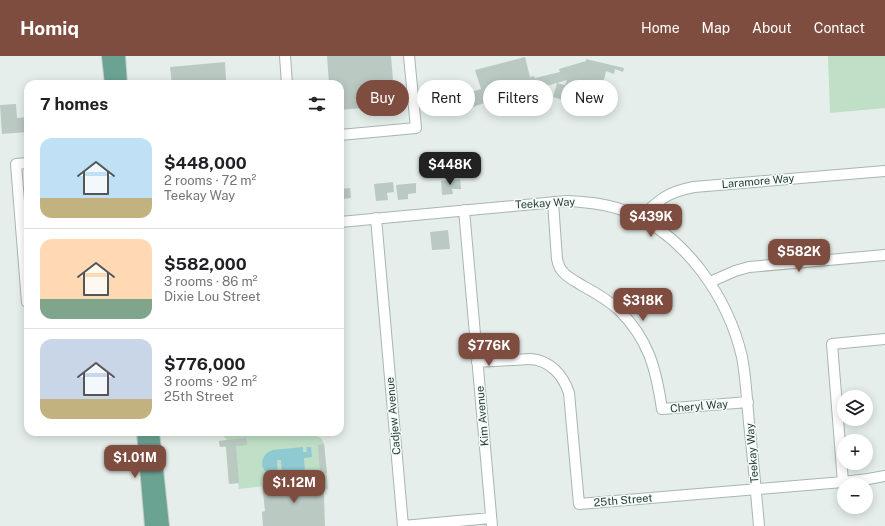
<!DOCTYPE html>
<html lang="en">
<head>
<meta charset="utf-8">
<style>
	body { margin:0; font-family:"Public Sans",sans-serif; background:#f2f2f2; color:#202124; height:100vh; display:flex; flex-direction:column; font-size:15px; white-space:nowrap }
	* { box-sizing:border-box; margin:0 }
	p { font-size:13px; color:#757577 }
	.icon { flex:none; width:22px; height:22px; fill:none; stroke:currentColor; stroke-width:2; stroke-linecap:round; stroke-linejoin:round }
	.map { position:relative; flex:1; overflow:hidden }
	.side { position:absolute; left:24px; top:24px; width:320px; height:356px; display:flex; flex-direction:column; background:#fff; border-radius:12px; box-shadow:0 2px 10px #0003 }
	.side>* { flex:none }
	.guide { position:absolute; left:356px; top:24px; width:380px; height:36px; display:flex; gap:8px }
	.buttons { position:absolute; left:837px; top:334px; display:grid; gap:8px }
	.buttons a { display:grid; place-items:center; width:36px; height:36px; border-radius:50%; background:#fff; box-shadow:0 2px 10px #0003; font-size:20px }
	.price { position:absolute; translate:-50% -34px; padding:0 9px; border-radius:8px; background:#7e4d3f; color:#fff; font-size:13px; line-height:26px; filter:drop-shadow(0 1px 2px #0008) }
	.price::after { content:''; position:absolute; left:50%; top:24px; width:12px; height:9px; margin-left:-6px; background:inherit; clip-path:polygon(0 0,100% 0,50% 100%) }
	.price.on { background:#222; color:#fff }
	ul { padding:0; list-style:none }
	li { display:flex; align-items:center; gap:12px; height:100px; padding:0 16px }
	li+li { border-top:1px solid #e0e0e0 }
	li span { display:grid; place-items:center; flex:none; width:112px; height:80px; border-radius:12px; color:#555 }
	li>.icon { margin-inline-start:auto }
	span .icon { width:48px; height:48px; fill:#fffc; stroke-width:1 }
	li b { font-size:17px }
	h2 { display:flex; justify-content:space-between; align-items:center; height:48px; padding:0 16px; font-size:17px }
	.chip { padding:0 14px; border-radius:18px; background:#fff; box-shadow:0 2px 10px #0003; font-size:14px; line-height:36px }
	.chip.on { background:#7e4d3f; color:#fff }
	header { display:flex; align-items:center; gap:24px; box-sizing:border-box; height:56px; padding:0 20px; background:#7e4d3f; color:#fff }
	header strong { font-size:19px }
	nav { display:flex; gap:22px; margin-inline-start:auto; font-size:14px }
	.map>svg:first-child { display:block }
	.green { fill:#bfdfc7 }
	.water { fill:#8fc9d2 }
	.building { fill:#bbc9c3 }
	.lines { fill:none; stroke-linecap:round; stroke-linejoin:round }
	.minor-casing { stroke:#a7b6b1; stroke-width:12 }
	.major-casing { stroke:#c2cac7; stroke-width:14 }
	.minor { stroke:#fff; stroke-width:10 }
	.major { stroke:#6ba393; stroke-width:12 }
	.labels { text-anchor:middle; stroke-width:3; stroke-linejoin:round; paint-order:stroke }
	.street-label { font-size:11px; fill:#244038; stroke:#f6faf8 }
</style>
</head>
<body>
<header>
<strong>Homiq</strong>
<nav><a>Home</a><a>Map</a><a>About</a><a>Contact</a></nav>
</header>
<div class="map">
<svg width="885" height="470" viewBox="0 0 885 470">
	<rect width="100%" height="100%" fill="#e5eeea"/>
	<path class="green" d="M828 0H885V52L830 57Z
		M220 376H337L311 378 321 382 324 388 328 433 323 434 320 423 239 433 238 427 229 428 226 391H220L219 385 227 384Z"/>
	<path class="water" d="M303 391V396H307L306 391H311L312 401 304 402 305 417 282 419 281 404H277L278 419C260 422 256 399 273 394Z"/>
	<path class="building" d="M327 0H391L395 49 340 54V28H329Z
		M525 1 530 21 534 20 535 22 560 16 559 13 586 5V3L624 12 623 16 615 13 614 18 606 15 601 37 593 35 590 43 581 41V42L575 41 573 47 553 41 557 27 565 29 567 24 536 33 530 48 516 45 517 43 486 51 484 47 470 52 467 37 481 33 475 14Z
		M225 6 226 24 208 26V28H172L170 11Z
		M16 48 17 62 28 61V76L2 78 0 49Z
		M460 123 461 133H452L453 138 442 139 441 125Z
		M393 126 394 136 387 137 388 144 376 145 374 128Z
		M416 127V137L408 138V143L398 144 396 129Z
		M350 132 351 142 343 143V148H340V133Z
		M448 174 450 193 432 194 430 176Z
		M246 382 247 389 236 390 239 427 229 428 226 390 220 391 219 385Z
		M324 388 327 417 320 418 318 389Z
		M322 421 324 441 325 470H263L262 456 265 455 262 427 281 426V430L293 429V424Z"/>
	<g class="lines">
		<defs>
			<path id="minor" d="M285 0 287 28
				M340 79 416 72 409 0
				M553 146 557 203C558 208 559 212 563 216 568 222 577 226 583 230 596 237 608 244 619 254 649 284 656 313 662 353L748 346
				M464 154 492 470
				M376 162 403 470 491 462
				M640 162C659 144 667 136 694 131L885 115
				M340 166 567 145C588 146 610 148 630 157 686 181 728 241 742 301 746 322 747 345 749 367 753 401 756 436 759 470
				M710 226 735 215 749 211 885 199
				M27 246 16 108 28 107
				M477 306C489 305 500 305 511 304 517 304 524 303 530 303 550 304 563 319 569 337L579 448 843 426 868 423 885 420
				M843 426 832 288 885 283"/>
			<path id="major" d="M108 0 111 28
				M119 0 121 28
				M143 376 151 470
				M153 376 163 470"/>
		</defs>
		<use href="#minor" class="minor-casing"/>
		<use href="#major" class="major-casing"/>
		<use href="#minor" class="minor"/>
		<use href="#major" class="major"/>
	</g>
	<g class="labels">
		<g class="street-label">
			<text transform="translate(758 125) rotate(-5)" y="4">Laramore Way</text>
			<text transform="translate(545 147) rotate(-3)" y="4">Teekay Way</text>
			<text transform="translate(699 350) rotate(-5)" y="4">Cheryl Way</text>
			<text transform="translate(393 360) rotate(-95)" y="4">Cadjew Avenue</text>
			<text transform="translate(482 360) rotate(-95)" y="4">Kim Avenue</text>
			<text transform="translate(752 397) rotate(-95)" y="4">Teekay Way</text>
			<text transform="translate(623 444) rotate(-5)" y="4">25th Street</text>
		</g>
	</g>
</svg>
<div class="buttons">
<a><svg class="icon" aria-label="layers" viewBox="0 0 24 24"><path d="M12 4l9 5-9 5-9-5zM3 14l9 5 9-5"/></svg></a>
<a>+</a>
<a>−</a>
</div>
<b class="price on" style="left:450px;top:130px">$448K</b>
<b class="price" style="left:651px;top:182px">$439K</b>
<b class="price" style="left:799px;top:217px">$582K</b>
<b class="price" style="left:643px;top:266px">$318K</b>
<b class="price" style="left:489px;top:311px">$776K</b>
<b class="price" style="left:135px;top:423px">$1.01M</b>
<b class="price" style="left:294px;top:448px">$1.12M</b>
<div class="guide">
<a class="chip on">Buy</a>
<a class="chip">Rent</a>
<a class="chip">Filters</a>
<a class="chip">New</a>
</div>
<section class="side">
<h2>7 homes<svg class="icon" aria-label="filters" viewBox="0 0 24 24"><path d="M4 7h16M4 17h16"/><circle cx="9" cy="7" r="2"/><circle cx="15" cy="17" r="2"/></svg></h2>
<ul>
<li><span style="background:linear-gradient(#bfe0f5 75%,#c2b280 0)"><svg class="icon" aria-label="home" viewBox="0 0 24 24"><path d="M3 11l9-7 9 7M6 9v11h12V9"/></svg></span><div><b>$448,000</b><p>2 rooms · 72 m²</p><p>Teekay Way</p></div></li>
<li><span style="background:linear-gradient(#ffd9b3 75%,#7fa58c 0)"><svg class="icon" aria-label="home" viewBox="0 0 24 24"><path d="M3 11l9-7 9 7M6 9v11h12V9"/></svg></span><div><b>$582,000</b><p>3 rooms · 86 m²</p><p>Dixie Lou Street</p></div></li>
<li><span style="background:linear-gradient(#c9d6e8 75%,#c2b280 0)"><svg class="icon" aria-label="home" viewBox="0 0 24 24"><path d="M3 11l9-7 9 7M6 9v11h12V9"/></svg></span><div><b>$776,000</b><p>3 rooms · 92 m²</p><p>25th Street</p></div></li>
</ul>
</section>
</div>
</body>
</html>
